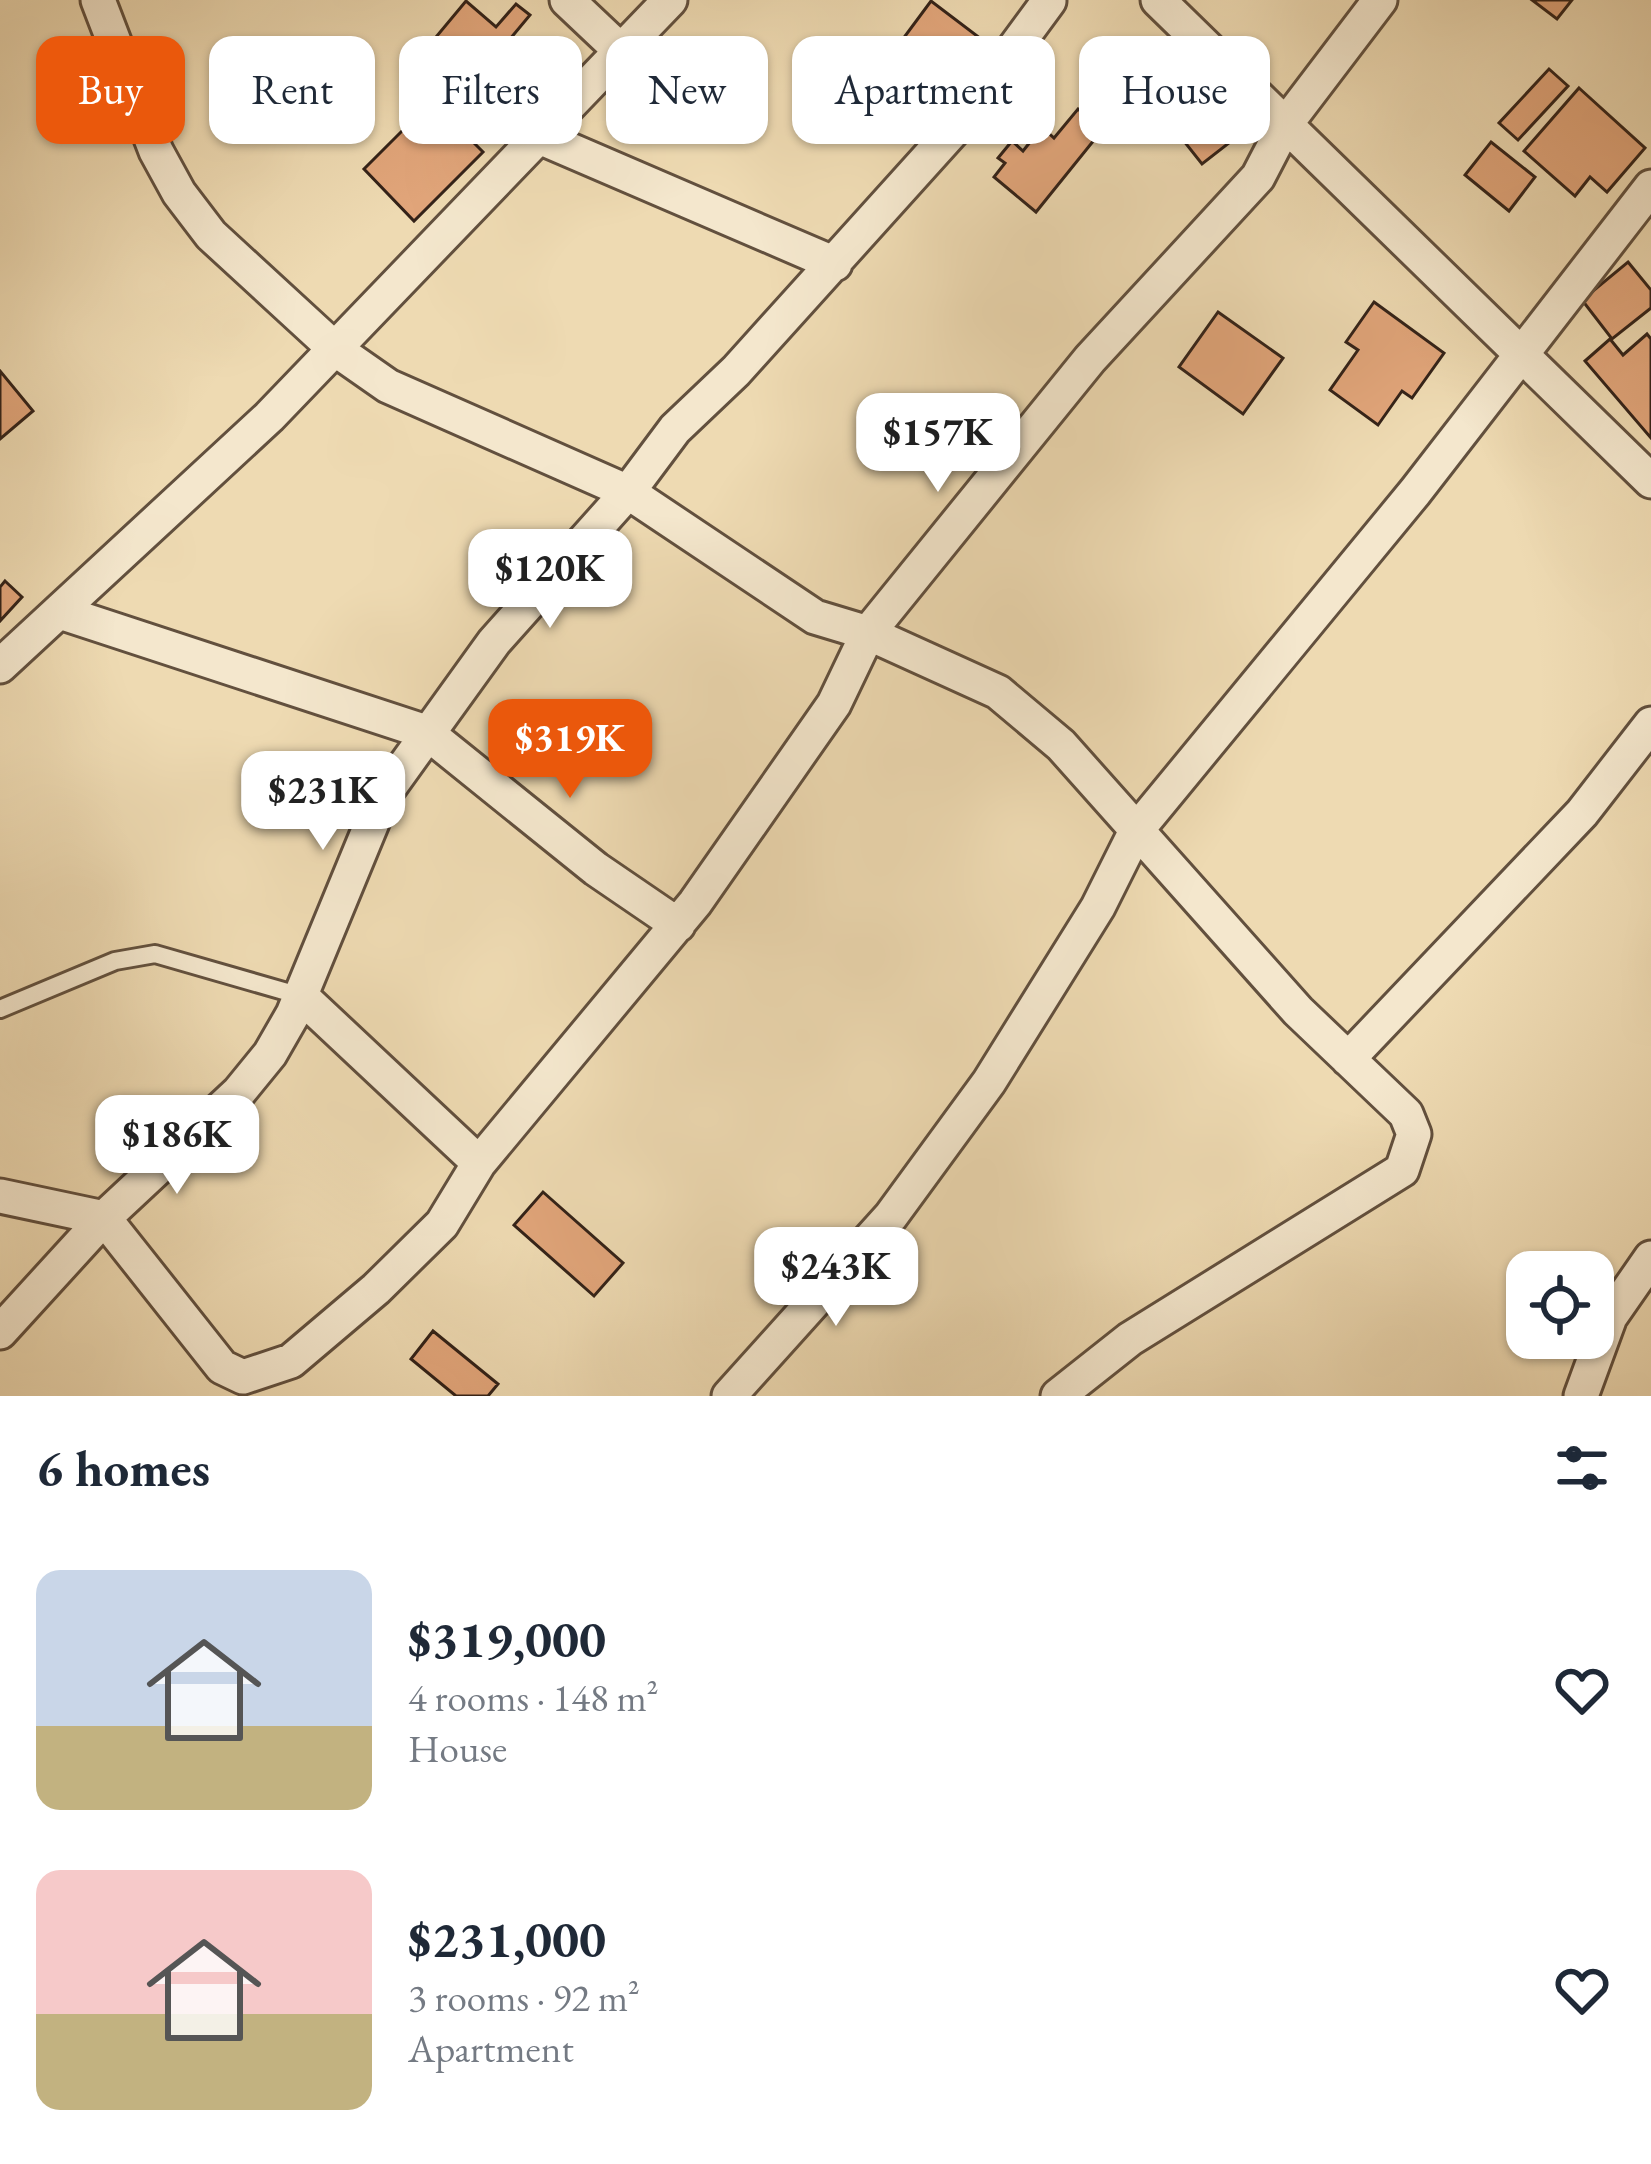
<!DOCTYPE html>
<html lang="en">
<head>
<meta charset="utf-8">
<style>
	body { margin:0; font-family:"EB Garamond",serif; background:#f6f6f7; color:#1f2937; height:100vh; display:flex; flex-direction:column; font-size:45px; white-space:nowrap }
	* { box-sizing:border-box; margin:0 }
	p { font-size:39px; color:#747a83 }
	.icon { flex:none; width:66px; height:66px; fill:none; stroke:currentColor; stroke-width:2; stroke-linecap:round; stroke-linejoin:round }
	.map { position:relative; height:1396px; overflow:hidden }
	.sheet { display:flex; flex-direction:column; background:#fff; flex:1 }
	.sheet>* { flex:none }
	.top-card { position:absolute; left:36px; top:36px; width:1581px; height:108px; display:flex; gap:24px }
	.buttons { position:absolute; left:1506px; top:1251px; display:grid; gap:24px }
	.buttons a { display:grid; place-items:center; width:108px; height:108px; border-radius:24px; background:#fff; box-shadow:0 3px 9px #0004; font-size:60px }
	.price { position:absolute; translate:-50% -102px; padding:0 27px; border-radius:24px; background:#fff; color:#222; font-size:39px; line-height:78px; filter:drop-shadow(0 3px 6px #0008) }
	.price::after { content:''; position:absolute; left:50%; top:72px; width:36px; height:27px; margin-left:-18px; background:inherit; clip-path:polygon(0 0,100% 0,50% 100%) }
	.price.active { background:#ea580c; color:#fff }
	ul { padding:0; list-style:none }
	li { display:flex; align-items:center; gap:36px; height:300px; padding:0 36px }
	li span { display:grid; place-items:center; flex:none; width:336px; height:240px; border-radius:24px; color:#555 }
	li>.icon { margin-inline-start:auto }
	span .icon { width:144px; height:144px; fill:#fffc; stroke-width:1 }
	li b { font-size:51px }
	h2 { display:flex; justify-content:space-between; align-items:center; height:144px; padding:0 36px; font-size:51px }
	.pill { padding:0 42px; border-radius:24px; background:#fff; box-shadow:0 3px 9px #0004; font-size:42px; line-height:108px }
	.pill.active { background:#ea580c; color:#fff }
	.map>svg:first-child { display:block }
	.building { fill:#e1a57a; stroke:#332218; stroke-width:3 }
	.lines { fill:none; stroke-linecap:round; stroke-linejoin:round }
	.service-casing { stroke:#62503e; stroke-width:22 }
	.minor-casing { stroke:#62503e; stroke-width:39 }
	.service { stroke:#f4e7cd; stroke-width:16 }
	.minor { stroke:#f4e7cd; stroke-width:33 }
</style>
</head>
<body>
<div class="map">
<svg width="1651" height="1396" viewBox="0 0 1651 1396">
	<rect width="100%" height="100%" fill="#eedab2"/>
	<filter id="stains"><feTurbulence type="fractalNoise" baseFrequency=".00167" numOctaves="4"/><feColorMatrix values="0 0 0 0 .2 0 0 0 0 .09 0 0 0 0 .02 0 0 0 .5 -.17"/></filter>
	<radialGradient id="worn" r=".72"><stop offset=".6" stop-color="#630" stop-opacity="0"/><stop offset="1" stop-color="#630" stop-opacity=".3"/></radialGradient>
	<path class="building" d="M1532 0H1572L1557 19Z
		M466 1 496 27 516 4 530 15 465 93 421 55Z
		M931 1 993 48 932 128 871 82Z
		M520 47 561 86 509 140 468 100Z
		M99 61 118 108 67 128 49 81Z
		M1549 69 1568 86 1518 140 1499 123Z
		M1218 81 1252 125 1202 164 1168 121Z
		M1579 88 1645 148 1607 192 1590 177 1575 196 1524 151Z
		M432 101 483 152 414 221 364 169Z
		M1078 109 1103 129 1036 212 994 177 1005 163 998 158 1012 141 1023 151 1042 127 1054 138Z
		M1491 142 1535 177 1509 211 1465 175Z
		M1628 262 1651 290V308L1612 339 1582 300Z
		M1374 302 1444 353 1412 398 1402 391 1378 425 1330 390 1358 350 1346 342Z
		M1218 312 1283 358 1243 414 1179 367Z
		M1647 334 1651 339V438L1585 361 1610 339 1623 355Z
		M0 371 33 411 0 439Z
		M5 581 22 597 0 621V587Z
		M543 1192 623 1263 594 1296 514 1225Z
		M433 1331 498 1384 488 1396H456L411 1359Z"/>
	<g class="lines">
		<defs>
			<path id="service" d="M0 1009 115 961 155 954 301 996"/>
			<path id="minor" d="M98 0 156 151 179 193 211 235 335 349 388 386 628 492 815 617 868 633 998 692 1061 745 1298 1011 1406 1114 1414 1134 1402 1170 1130 1339 1058 1396
				M567 0 622 52
				M1158 0 1651 481
				M542 138 835 264
				M60 612 426 732 596 869 678 925
				M0 666 269 417 670 0
				M1348 1059 1582 813 1651 724
				M479 1163 695 903 834 704 868 633 1090 359 1258 177 1285 125 1380 0
				M0 1196 104 1218 222 1367 243 1377 291 1361 376 1289 442 1224 479 1163 301 996
				M0 1332 104 1218 239 1092 270 1054 293 1014 383 796 494 642 628 492 675 429 736 371 957 126 1049 1
				M729 1396 891 1216 989 1082 1098 907 1136 831 1415 492 1651 187
				M1581 1396 1610 1317 1651 1258"/>
		</defs>
		<use href="#service" class="service-casing"/>
		<use href="#minor" class="minor-casing"/>
		<use href="#service" class="service"/>
		<use href="#minor" class="minor"/>
	</g>
	<rect width="100%" height="100%" filter="url(#stains)"/>
	<rect width="100%" height="100%" fill="url(#worn)"/>
</svg>
<div class="buttons">
<a><svg class="icon" aria-label="locate" viewBox="0 0 24 24"><circle cx="12" cy="12" r="6"/><path d="M12 2v4M12 18v4M2 12h4M18 12h4"/></svg></a>
</div>
<b class="price" style="left:938px;top:495px">$157K</b>
<b class="price" style="left:550px;top:631px">$120K</b>
<b class="price active" style="left:570px;top:801px">$319K</b>
<b class="price" style="left:323px;top:853px">$231K</b>
<b class="price" style="left:177px;top:1197px">$186K</b>
<b class="price" style="left:836px;top:1329px">$243K</b>
<div class="top-card">
<a class="pill active">Buy</a>
<a class="pill">Rent</a>
<a class="pill">Filters</a>
<a class="pill">New</a>
<a class="pill">Apartment</a>
<a class="pill">House</a>
</div>
</div>
<section class="sheet">
<h2>6 homes<svg class="icon" aria-label="filters" viewBox="0 0 24 24"><path d="M4 7h16M4 17h16"/><circle cx="9" cy="7" r="2"/><circle cx="15" cy="17" r="2"/></svg></h2>
<ul>
<li><span style="background:linear-gradient(#c9d6e8 65%,#c2b280 0)"><svg class="icon" aria-label="home" viewBox="0 0 24 24"><path d="M3 11l9-7 9 7M6 9v11h12V9"/></svg></span><div><b>$319,000</b><p>4 rooms · 148 m²</p><p>House</p></div><svg class="icon" aria-label="heart" viewBox="0 0 24 24"><path d="M12 20l-8-8c-3-5 5-10 8-4 3-6 11-1 8 4z"/></svg></li>
<li><span style="background:linear-gradient(#f6c9c9 60%,#c2b280 0)"><svg class="icon" aria-label="home" viewBox="0 0 24 24"><path d="M3 11l9-7 9 7M6 9v11h12V9"/></svg></span><div><b>$231,000</b><p>3 rooms · 92 m²</p><p>Apartment</p></div><svg class="icon" aria-label="heart" viewBox="0 0 24 24"><path d="M12 20l-8-8c-3-5 5-10 8-4 3-6 11-1 8 4z"/></svg></li>
</ul>
</section>
</body>
</html>
